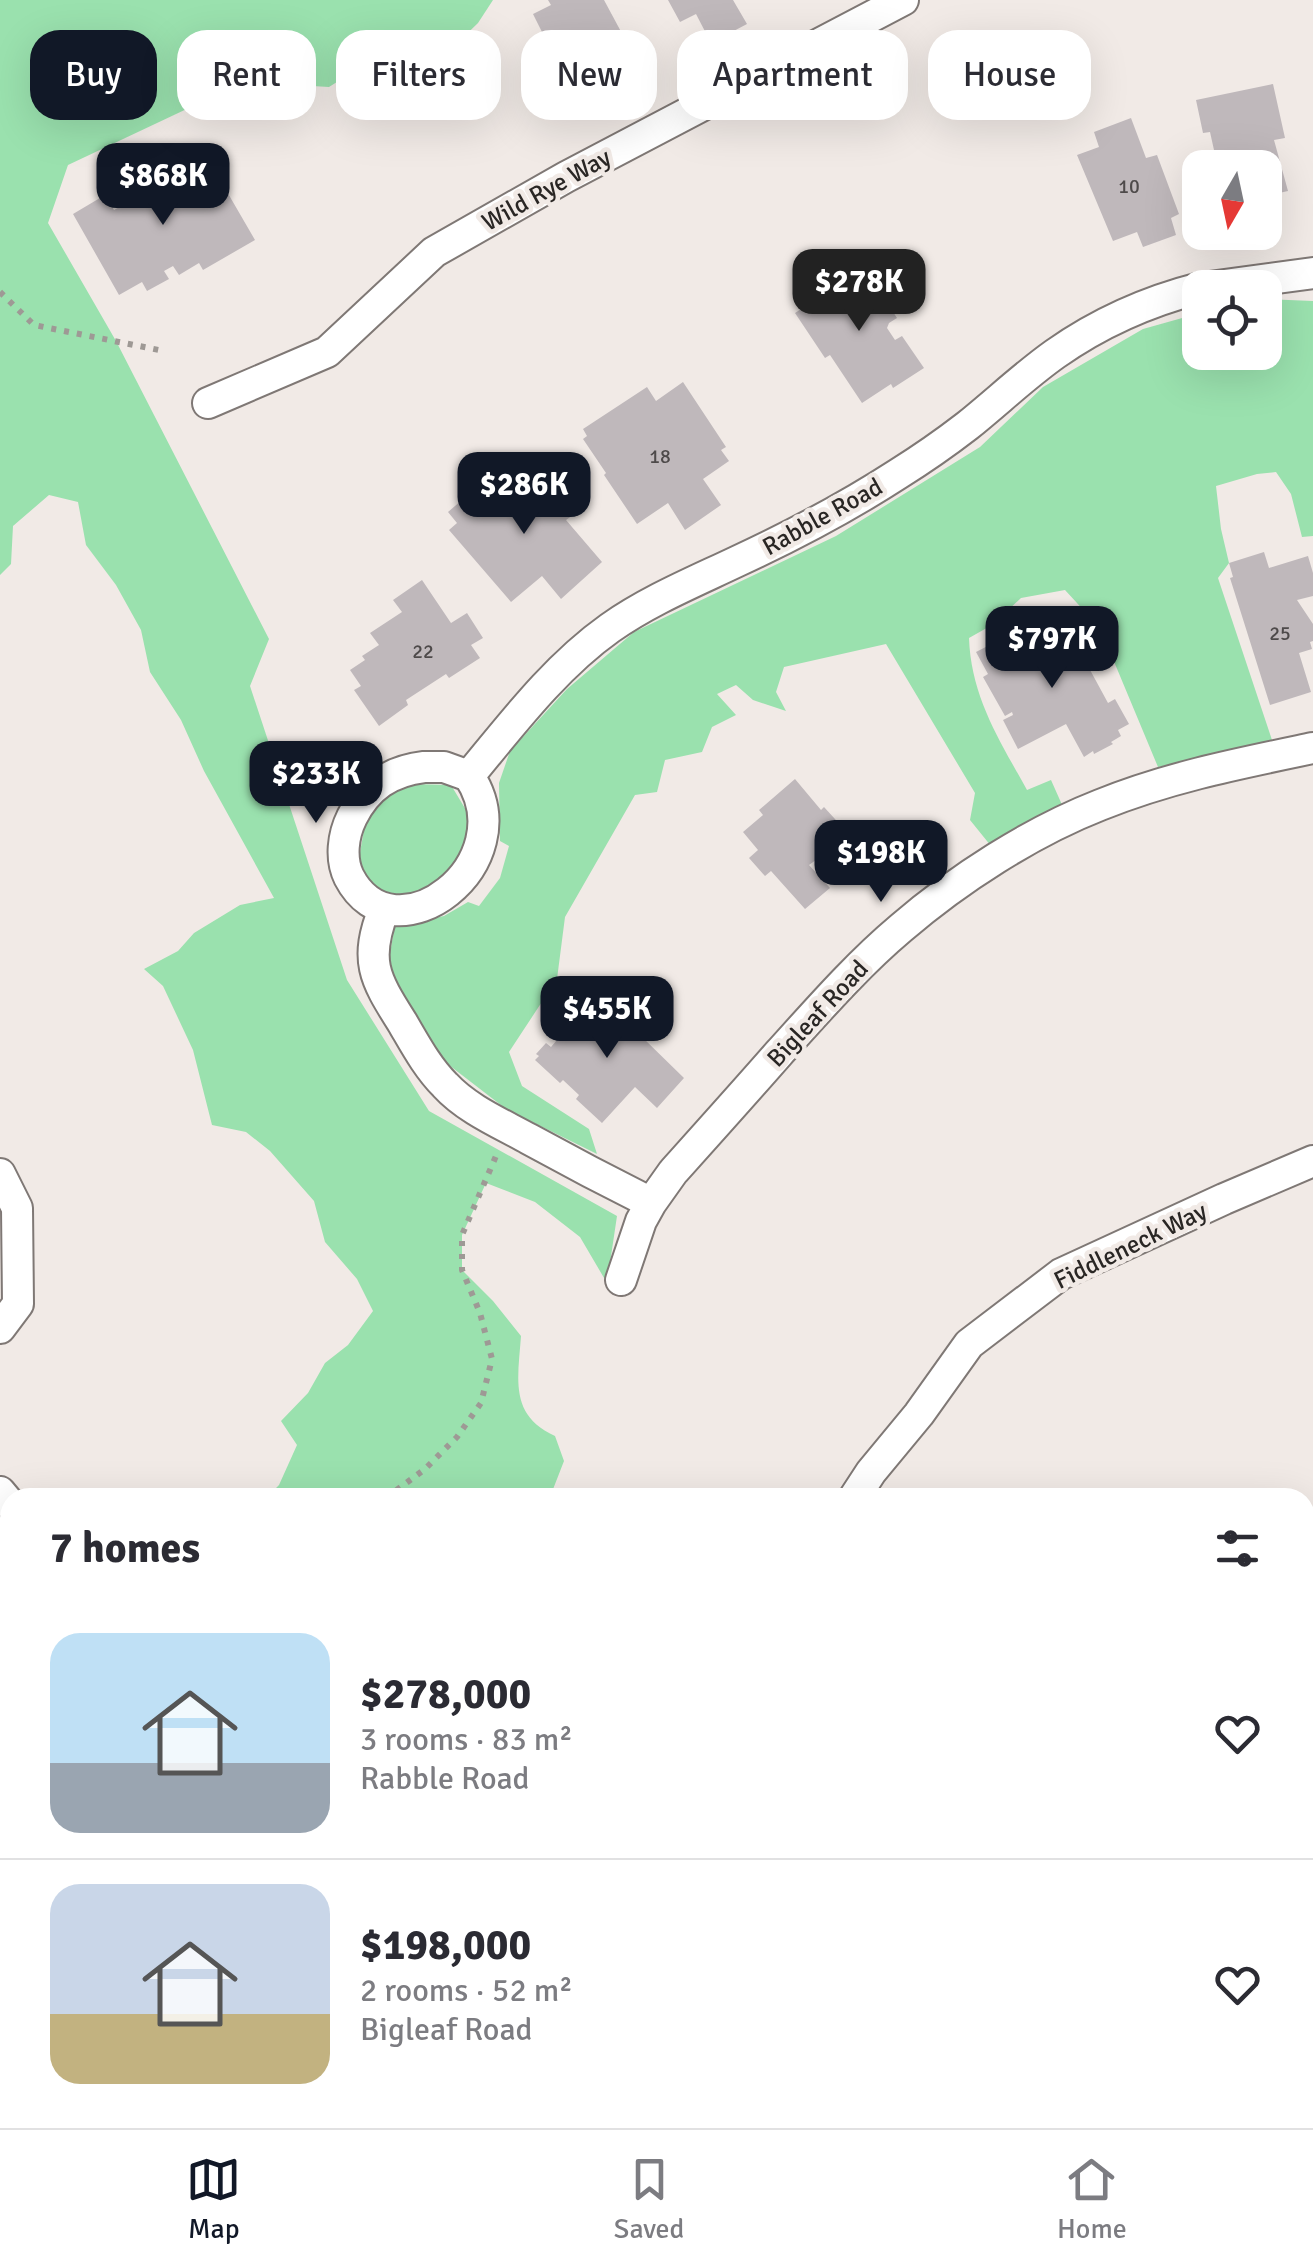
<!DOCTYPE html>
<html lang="en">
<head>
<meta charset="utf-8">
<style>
	body { margin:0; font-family:Signika,sans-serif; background:#f7f7f7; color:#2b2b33; height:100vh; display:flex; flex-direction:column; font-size:38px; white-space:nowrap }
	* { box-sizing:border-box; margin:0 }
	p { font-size:32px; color:#7c7c81 }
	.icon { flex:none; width:55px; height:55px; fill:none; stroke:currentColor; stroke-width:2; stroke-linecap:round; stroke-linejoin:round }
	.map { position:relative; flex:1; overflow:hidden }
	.details { position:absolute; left:0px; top:1488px; width:1315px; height:642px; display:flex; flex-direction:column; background:#fff; border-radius:30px 30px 0 0; box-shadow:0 10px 40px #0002 }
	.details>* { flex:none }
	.top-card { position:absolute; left:30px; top:30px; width:1255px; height:90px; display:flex; gap:20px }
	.needle { width:65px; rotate:189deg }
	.controls { position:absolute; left:1182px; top:150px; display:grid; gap:20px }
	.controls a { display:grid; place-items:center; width:100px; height:100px; border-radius:20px; background:#fff; box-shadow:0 10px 40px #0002; font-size:50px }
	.price { position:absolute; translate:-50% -85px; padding:0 22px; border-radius:20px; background:#111827; color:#fff; font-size:32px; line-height:65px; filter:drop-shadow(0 2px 5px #0008) }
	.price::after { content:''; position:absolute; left:50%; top:60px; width:30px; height:22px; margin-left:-15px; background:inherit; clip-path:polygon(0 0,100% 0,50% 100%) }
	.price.selected { background:#222; color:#fff }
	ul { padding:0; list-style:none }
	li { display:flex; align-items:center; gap:30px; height:250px; padding:0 50px }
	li+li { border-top:2px solid #e1e1e2 }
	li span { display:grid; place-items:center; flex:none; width:280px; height:200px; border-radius:30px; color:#555 }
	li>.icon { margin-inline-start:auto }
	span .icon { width:120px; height:120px; fill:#fffc; stroke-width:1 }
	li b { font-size:42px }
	h2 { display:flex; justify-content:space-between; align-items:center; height:120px; padding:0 50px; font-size:42px }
	.tag { padding:0 35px; border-radius:30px; background:#fff; box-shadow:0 10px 40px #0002; font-size:35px; line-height:90px }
	.tag.selected { background:#111827; color:#fff }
	.menu { display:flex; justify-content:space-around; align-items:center; height:140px; border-top:2px solid #e1e1e2; background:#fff; font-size:28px; color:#7c7c81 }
	.menu a { display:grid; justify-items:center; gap:5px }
	.menu .selected { color:#111827 }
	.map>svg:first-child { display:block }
	.green { fill:#9ae1ae }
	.building { fill:#bfb8bb }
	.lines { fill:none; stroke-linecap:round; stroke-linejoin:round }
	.minor-casing { stroke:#7f7875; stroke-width:34 }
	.path { stroke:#9e9995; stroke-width:6; stroke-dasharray:5 8; stroke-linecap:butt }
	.minor { stroke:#fff; stroke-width:30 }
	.labels { text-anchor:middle; stroke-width:9; stroke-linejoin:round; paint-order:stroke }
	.number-label { font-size:20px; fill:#4e4a4a }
	.street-label { font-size:25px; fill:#292624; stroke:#f1eae6 }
</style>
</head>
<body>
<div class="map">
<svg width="1313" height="2128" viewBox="0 0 1313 2128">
	<rect width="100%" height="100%" fill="#f1eae6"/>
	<path class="green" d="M0 0H493L478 23 439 61 372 60 329 87 279 84 210 98 68 165 48 223 116 341 269 639 250 686 347 980 429 1111 617 1216 607 1283 580 1237 535 1202 486 1183 462 1235V1270L493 1301 521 1336C518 1379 509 1415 555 1436L564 1461 550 1497H267L279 1485 297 1445 281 1421 308 1393 325 1363 348 1345 373 1311 357 1279 325 1242 314 1201 270 1151 246 1132 212 1125 193 1050 163 986 144 969 178 951 194 933 240 905 274 898 204 771 181 720 150 672 141 630 116 585 86 545 78 502 49 495 13 526 11 564 0 575Z
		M1265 299 1313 301V536L1302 537 1291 494 1276 472 1257 474 1216 486 1221 529 1229 563 1218 578 1273 743 1158 767 1100 628 1065 590 1021 598 992 625 969 638C971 697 1000 741 1027 790L1051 780 1063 807 991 846 970 820 975 793 886 644 784 667 776 692 786 711 753 700 736 685 717 694 736 715 712 727 702 752 665 760 657 792 635 795 565 917 557 979 509 1052 522 1086 589 1129 597 1154 506 1109 445 1062 406 1006 388 963 395 926 444 916 468 902 479 906 500 878 509 846 500 841 499 783 510 751 567 689 634 632 836 536 980 447 1043 387 1143 329 1200 313V352H1265Z
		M411 784 451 785 469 815 465 850 438 884 401 898 372 889 359 858 366 819 387 794Z
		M205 2120H472L478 2128H209Z"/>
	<path class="building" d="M548 0H604L647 80 615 97 611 89 583 103 564 69 561 70 533 14 551 5Z
		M668 0H733L747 24 711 43 696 14 680 22Z
		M1273 84 1285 138 1274 140 1288 191 1265 196V168H1218L1210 132 1203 133 1196 100Z
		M1131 118 1146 158 1157 155 1179 214 1171 218 1176 235 1143 247 1137 232 1113 241 1077 155 1099 147 1094 132Z
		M189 148 206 177 185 188 196 207 226 190 255 240 203 270 199 263 179 275 173 266 164 271 169 279 147 291 142 282 119 295 73 214 105 195 114 210 149 191 140 175Z
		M857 265 863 274 867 272 897 318 889 323 887 328 895 340 902 336 924 368 893 388 891 384 862 403 830 355 825 358 795 313 821 296 817 291Z
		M683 382 726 447 721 450 729 461 703 479 721 505 685 530 668 503 637 524 604 475 606 473 583 439 587 436 583 429 647 387 656 401Z
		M529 463 573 515 566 520 602 562 561 599 542 576 511 602 449 530 457 523 448 512 469 494 478 505Z
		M1264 552 1269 568 1308 556 1313 573V596L1297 600 1313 624V641L1310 642 1312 649 1299 653 1311 692 1270 705 1230 578 1233 577 1229 563Z
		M422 580 451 623 467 613 483 638 471 645 480 658 449 678 446 674 406 700 408 705 379 726 354 690 361 686 350 670 365 660 362 656 379 645 370 633 402 612 393 600Z
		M1077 626 1090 649 1085 652 1093 666 1089 668 1108 703 1115 699 1129 724 1118 730 1121 736 1111 742 1113 744 1094 754 1093 751 1084 757 1066 724 1018 749 1003 720 1013 715 1012 712 1005 716 983 677 988 674 976 652 1007 636 1017 653 1058 631 1061 635Z
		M795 779 821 810 824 807 845 830 840 833 853 847 830 867 820 857 809 865 830 888 805 909 771 871 765 876 749 858 758 850 743 832 763 815 759 810Z
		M597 993 684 1078 657 1108 635 1087 602 1123 576 1099 579 1095 563 1080 560 1083 535 1060 539 1056 536 1054 546 1043 551 1047Z"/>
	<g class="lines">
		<defs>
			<path id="minor" d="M1202 288 1313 273
				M208 403 327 352 434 252 566 177 903 0
				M424 767H444L469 776C527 863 394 964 349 877 340 859 343 835 352 817 367 787 390 771 424 767Z
				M469 776C512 724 555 667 610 628 650 600 694 582 738 561 794 535 847 507 898 474 922 459 945 443 967 426 997 402 1024 376 1055 354 1099 323 1149 301 1200 288
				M384 909C364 960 374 978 402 1022 415 1044 427 1067 445 1085 467 1109 500 1123 529 1139 569 1161 609 1182 651 1203
				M0 1174 17 1208 18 1304 0 1328
				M621 1280 641 1221 651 1203 673 1172C708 1133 744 1093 779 1053 818 1010 857 965 901 928 958 879 1031 832 1100 805 1169 777 1241 763 1313 748
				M0 1492 10 1504
				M854 1498 871 1472 919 1414 969 1344 1061 1274 1224 1199 1313 1161
				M1305 1541 1313 1532"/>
		</defs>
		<use href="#minor" class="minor-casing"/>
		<path class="path" d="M0 292 34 325 164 351
			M386 1498 425 1469 457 1437 481 1403 492 1359 480 1313 462 1270V1235L496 1156
			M1089 2120V2128"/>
		<use href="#minor" class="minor"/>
	</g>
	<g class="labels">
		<g class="number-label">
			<text x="1129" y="193">10</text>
			<text x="660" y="463">18</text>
			<text x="1280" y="640">25</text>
			<text x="423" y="658">22</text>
		</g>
		<g class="street-label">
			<text transform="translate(546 189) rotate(-29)" y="9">Wild Rye Way</text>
			<text transform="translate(822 516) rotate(-29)" y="9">Rabble Road</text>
			<text transform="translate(817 1013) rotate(-47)" y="9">Bigleaf Road</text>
			<text transform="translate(1130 1245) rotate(-26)" y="9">Fiddleneck Way</text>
		</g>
	</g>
</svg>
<div class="controls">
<a><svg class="needle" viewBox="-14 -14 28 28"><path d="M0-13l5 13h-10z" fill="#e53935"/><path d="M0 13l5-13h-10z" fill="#7c7c81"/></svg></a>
<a><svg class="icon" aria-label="locate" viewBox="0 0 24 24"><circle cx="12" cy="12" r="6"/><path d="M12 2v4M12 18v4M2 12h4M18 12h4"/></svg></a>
</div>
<b class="price" style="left:163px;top:228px">$868K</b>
<b class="price selected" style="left:859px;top:334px">$278K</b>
<b class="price" style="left:524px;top:537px">$286K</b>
<b class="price" style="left:1052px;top:691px">$797K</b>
<b class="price" style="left:316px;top:826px">$233K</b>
<b class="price" style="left:881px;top:905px">$198K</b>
<b class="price" style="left:607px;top:1061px">$455K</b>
<div class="top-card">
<a class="tag selected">Buy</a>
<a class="tag">Rent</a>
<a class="tag">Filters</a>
<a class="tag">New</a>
<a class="tag">Apartment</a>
<a class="tag">House</a>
</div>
<section class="details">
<h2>7 homes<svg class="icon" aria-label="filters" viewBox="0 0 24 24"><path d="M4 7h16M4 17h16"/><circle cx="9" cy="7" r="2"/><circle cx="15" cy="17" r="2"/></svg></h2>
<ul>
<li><span style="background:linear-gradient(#bfe0f5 65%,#9aa5b1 0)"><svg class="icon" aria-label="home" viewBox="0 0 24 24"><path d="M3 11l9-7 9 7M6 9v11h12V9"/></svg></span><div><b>$278,000</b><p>3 rooms · 83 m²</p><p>Rabble Road</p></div><svg class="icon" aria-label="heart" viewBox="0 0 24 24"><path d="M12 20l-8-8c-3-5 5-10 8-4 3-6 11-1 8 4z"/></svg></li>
<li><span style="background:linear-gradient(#c9d6e8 65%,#c2b280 0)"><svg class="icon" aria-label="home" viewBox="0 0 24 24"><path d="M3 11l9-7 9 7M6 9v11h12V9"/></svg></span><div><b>$198,000</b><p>2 rooms · 52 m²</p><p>Bigleaf Road</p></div><svg class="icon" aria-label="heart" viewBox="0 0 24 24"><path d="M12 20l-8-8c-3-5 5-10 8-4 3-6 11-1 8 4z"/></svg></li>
</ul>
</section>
</div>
<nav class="menu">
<a class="selected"><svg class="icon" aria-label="map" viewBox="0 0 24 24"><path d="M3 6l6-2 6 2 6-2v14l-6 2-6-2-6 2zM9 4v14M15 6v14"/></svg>Map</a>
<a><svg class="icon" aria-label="saved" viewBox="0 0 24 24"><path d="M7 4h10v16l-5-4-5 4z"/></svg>Saved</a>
<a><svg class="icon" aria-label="home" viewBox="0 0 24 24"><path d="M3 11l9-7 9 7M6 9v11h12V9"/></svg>Home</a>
</nav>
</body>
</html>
